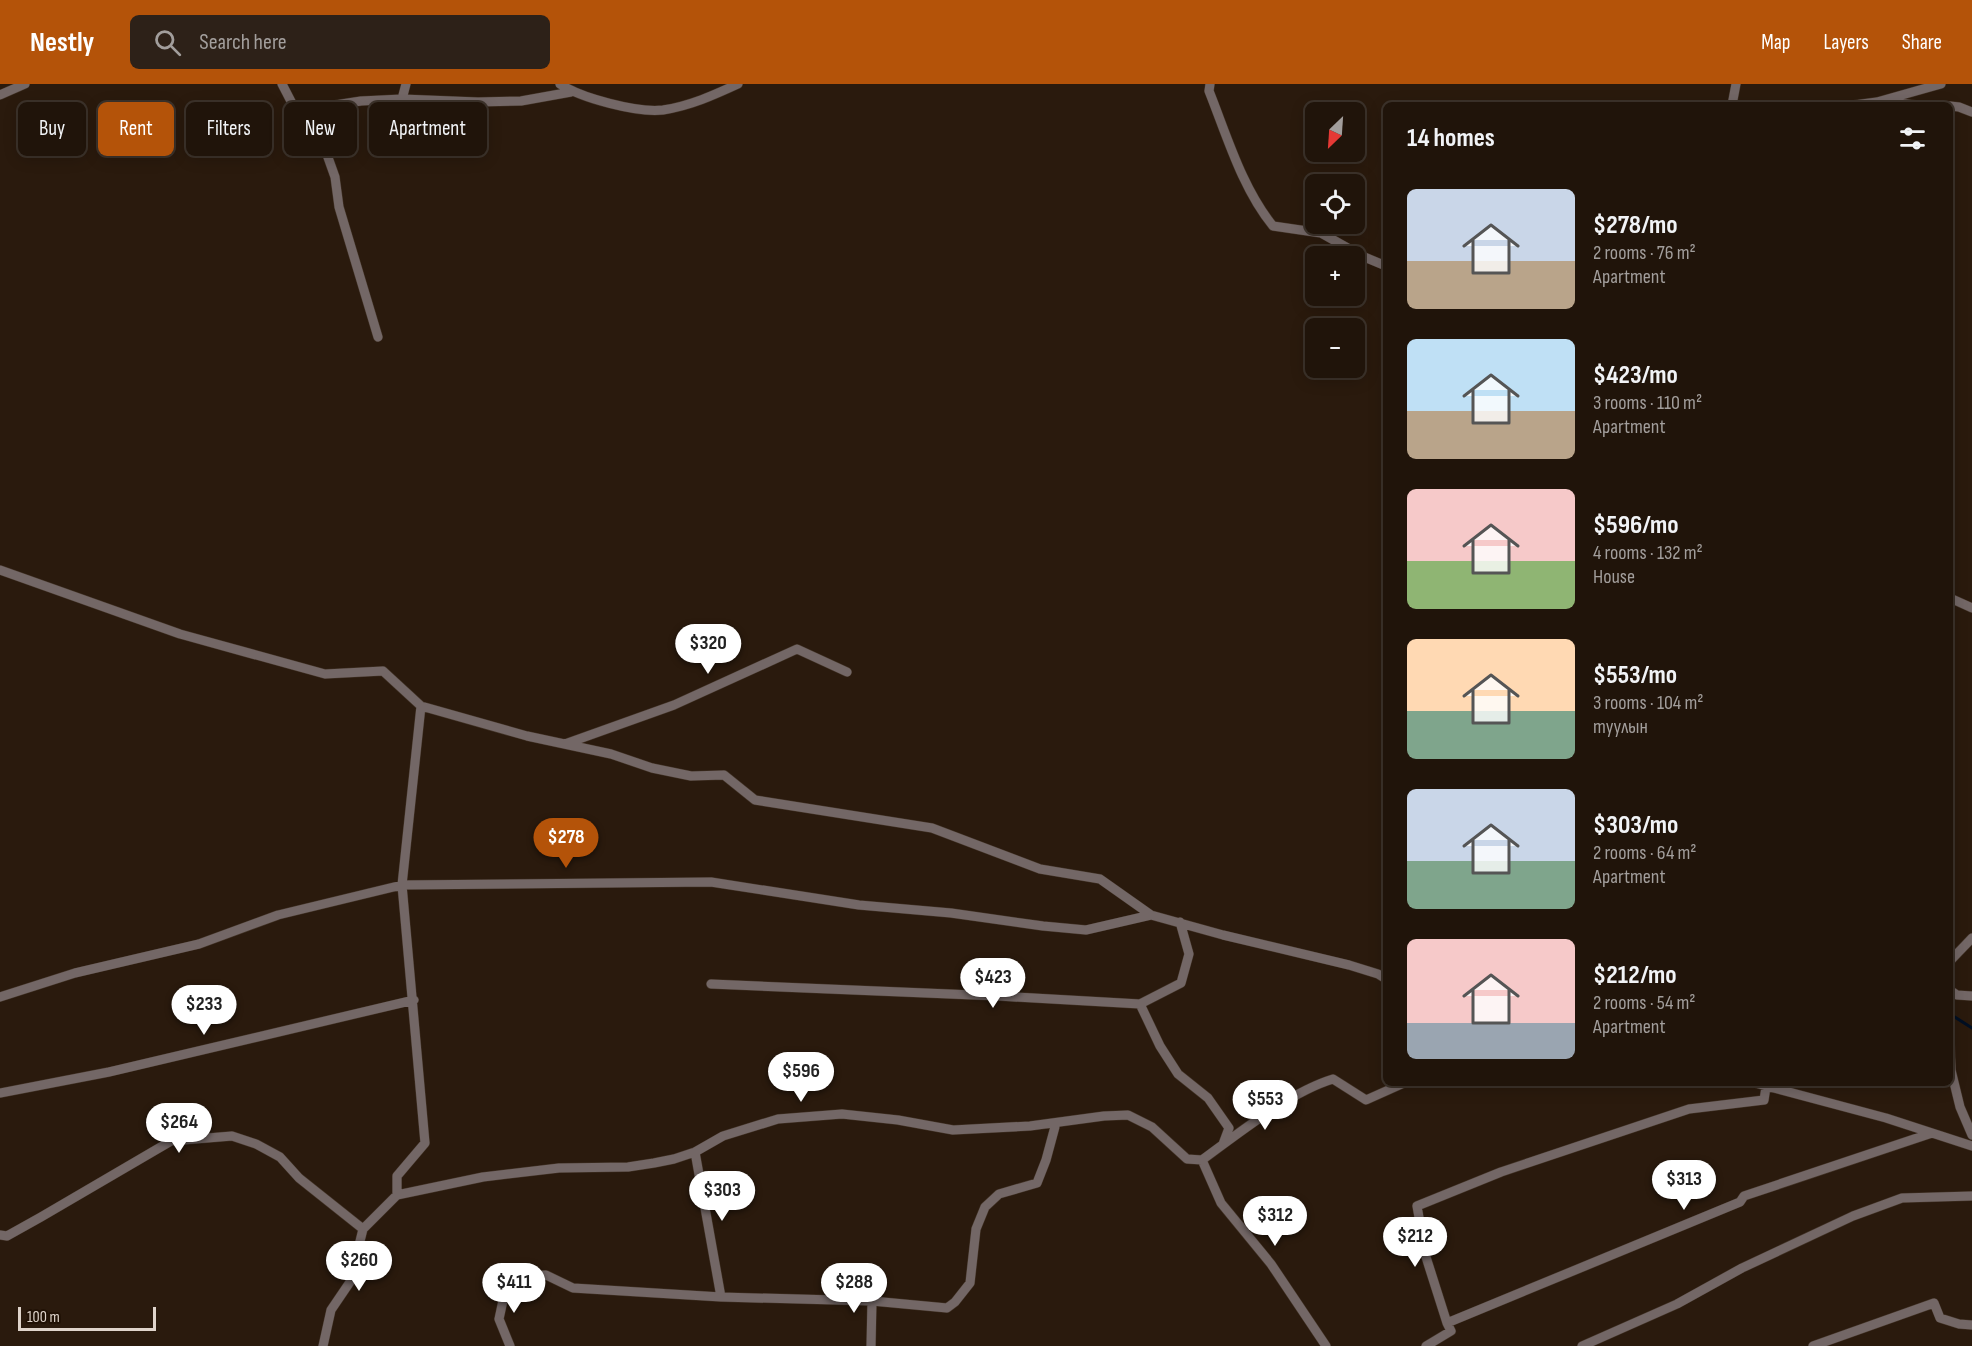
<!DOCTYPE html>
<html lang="en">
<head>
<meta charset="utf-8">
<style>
	body { margin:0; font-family:"Sofia Sans Condensed",sans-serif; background:#2d2118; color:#f1f3f6; height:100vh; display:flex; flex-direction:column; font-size:22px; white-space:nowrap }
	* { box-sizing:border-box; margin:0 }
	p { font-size:20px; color:#a29e9c }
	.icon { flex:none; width:33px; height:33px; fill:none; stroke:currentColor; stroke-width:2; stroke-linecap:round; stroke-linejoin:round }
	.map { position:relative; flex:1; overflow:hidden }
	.drawer { position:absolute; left:1383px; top:18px; width:570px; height:984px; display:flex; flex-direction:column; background:#20140a; border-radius:9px; box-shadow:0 3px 15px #0003,0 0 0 2px #3d332b }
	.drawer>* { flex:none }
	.top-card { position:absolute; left:18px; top:18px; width:570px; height:54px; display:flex; gap:12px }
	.needle { width:39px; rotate:205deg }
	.tools { position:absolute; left:1305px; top:18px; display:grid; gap:12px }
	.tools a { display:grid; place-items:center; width:60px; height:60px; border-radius:9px; background:#20140a; box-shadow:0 3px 15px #0003,0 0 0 2px #3d332b; font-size:30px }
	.scale { position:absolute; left:18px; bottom:15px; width:138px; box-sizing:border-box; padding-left:6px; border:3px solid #dfd4cb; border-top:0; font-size:16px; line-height:21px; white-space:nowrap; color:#dfd4cb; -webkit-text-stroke:4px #201105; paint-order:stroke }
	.price { position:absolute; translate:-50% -51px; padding:0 14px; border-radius:21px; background:#fff; color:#222; font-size:20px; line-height:39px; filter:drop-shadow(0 2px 3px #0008) }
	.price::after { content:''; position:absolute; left:50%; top:36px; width:18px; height:14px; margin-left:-9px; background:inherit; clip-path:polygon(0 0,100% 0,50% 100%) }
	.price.active { background:#b45309; color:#fff }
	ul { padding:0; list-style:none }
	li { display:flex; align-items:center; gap:18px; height:150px; padding:0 24px }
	li span { display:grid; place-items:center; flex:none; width:168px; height:120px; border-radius:9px; color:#555 }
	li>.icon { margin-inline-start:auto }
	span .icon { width:72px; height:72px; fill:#fffc; stroke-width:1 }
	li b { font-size:26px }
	h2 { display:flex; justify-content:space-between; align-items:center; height:72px; padding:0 24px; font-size:26px }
	.pill { padding:0 21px; border-radius:9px; background:#20140a; box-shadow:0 3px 15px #0003,0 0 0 2px #3d332b; font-size:21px; line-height:54px }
	.pill.active { background:#b45309; color:#fff }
	header { display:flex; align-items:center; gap:36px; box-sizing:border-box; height:84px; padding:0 30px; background:#b45309; color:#fff }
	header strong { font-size:28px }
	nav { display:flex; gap:33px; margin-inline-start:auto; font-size:21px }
	.search { width:420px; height:54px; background:#2d2118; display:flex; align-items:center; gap:15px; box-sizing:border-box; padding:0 21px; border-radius:9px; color:#a29e9c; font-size:22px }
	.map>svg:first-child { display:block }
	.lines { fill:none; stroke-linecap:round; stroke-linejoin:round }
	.stream { stroke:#000f23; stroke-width:3 }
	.minor-casing { stroke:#433428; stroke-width:10 }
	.minor { stroke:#736766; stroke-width:9 }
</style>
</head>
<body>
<header>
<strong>Nestly</strong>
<div class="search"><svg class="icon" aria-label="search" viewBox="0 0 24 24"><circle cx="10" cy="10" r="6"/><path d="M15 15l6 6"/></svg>Search here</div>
<nav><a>Map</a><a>Layers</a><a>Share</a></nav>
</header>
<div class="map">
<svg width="1972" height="1262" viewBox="0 0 1972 1262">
	<rect width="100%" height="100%" fill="#2a1a0d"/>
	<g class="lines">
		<path class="stream" d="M1950 930 1972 944"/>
		<defs>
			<path id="minor" d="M282 0 296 27 325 65 335 93 339 123 378 253
				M560 0C581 14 637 29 663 26 690 22 714 11 738 0
				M1210 0 1209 7C1227 52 1242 104 1273 142L1321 149 1362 172 1386 182
				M0 11 25 0
				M402 15 406 0
				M1885 18 1916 21
				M1732 21 1736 0
				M1854 21 1877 18 1941 0
				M1950 22 1959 23 1972 28
				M296 27 361 17 402 15 478 18 521 17 571 8
				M0 486 180 550 325 590 383 587 421 622 527 652 611 670 652 684 691 692 724 691 755 716 932 744 1040 785 1100 795 1151 831 1223 851 1349 881 1378 890 1386 895
				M1950 514 1972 524
				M565 660 674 621 797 565 847 588
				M1950 877 1972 854
				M711 900 998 912 1140 920 1181 899 1189 870 1180 838
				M1951 907 1957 911 1972 912
				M0 913 75 889 199 860 278 831 402 801 711 798 859 821 951 829 1043 842 1086 846 1151 831
				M1140 920 1160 962 1178 990 1208 1014 1229 1044 1223 1060
				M1950 959 1951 986 1960 1023 1972 1051
				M1755 999 1886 1034 1972 1062
				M0 1009 109 988 414 916
				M695 1068 721 1213
				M1202 1076C1239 1049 1290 1008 1333 995L1366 1016 1404 999
				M1202 1076 1221 1119 1271 1180 1326 1262
				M397 1111V1092L425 1059 402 801 421 622
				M0 1151 7 1152 41 1133 171 1057 232 1052 256 1060 280 1073 299 1094 363 1145
				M1447 1239 1740 1118 1744 1112 1932 1049
				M323 1262 331 1226 350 1198 363 1145 397 1111 483 1093 559 1084 628 1083 654 1079 674 1075 695 1068 723 1052 778 1035 842 1030 898 1036 953 1046 1030 1042 1104 1032 1128 1031 1152 1043 1187 1075 1202 1076
				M510 1262 499 1235 507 1198 527 1192 546 1191 573 1204 721 1213 872 1217 947 1224 955 1218 970 1199 976 1145 985 1123 999 1110 1037 1099 1046 1076 1056 1039
				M871 1262 872 1217
				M1426 1262 1451 1247 1447 1239 1426 1173 1417 1122 1501 1088 1689 1025 1764 1016 1766 1003
				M1582 1262 1677 1220 1742 1184 1853 1132 1902 1114 1972 1112
				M1813 1262 1934 1219 1940 1234 1959 1240 1972 1241"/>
		</defs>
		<use href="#minor" class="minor-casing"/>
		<use href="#minor" class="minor"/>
	</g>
</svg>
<div class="tools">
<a><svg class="needle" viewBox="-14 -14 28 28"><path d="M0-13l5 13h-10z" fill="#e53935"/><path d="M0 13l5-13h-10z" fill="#a29e9c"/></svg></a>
<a><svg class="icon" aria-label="locate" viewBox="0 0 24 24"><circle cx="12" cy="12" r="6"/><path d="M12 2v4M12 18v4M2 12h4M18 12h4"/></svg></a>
<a>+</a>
<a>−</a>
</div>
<div class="scale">100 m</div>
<b class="price" style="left:708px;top:591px">$320</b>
<b class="price active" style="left:566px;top:785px">$278</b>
<b class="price" style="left:993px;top:925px">$423</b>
<b class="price" style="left:204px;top:952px">$233</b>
<b class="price" style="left:801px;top:1019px">$596</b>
<b class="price" style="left:1265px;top:1047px">$553</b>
<b class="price" style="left:179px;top:1070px">$264</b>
<b class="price" style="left:1684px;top:1127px">$313</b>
<b class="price" style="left:722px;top:1138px">$303</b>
<b class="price" style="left:1275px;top:1163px">$312</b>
<b class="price" style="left:1415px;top:1184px">$212</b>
<b class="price" style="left:359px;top:1208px">$260</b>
<b class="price" style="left:514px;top:1230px">$411</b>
<b class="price" style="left:854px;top:1230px">$288</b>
<div class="top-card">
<a class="pill">Buy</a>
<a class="pill active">Rent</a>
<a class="pill">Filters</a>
<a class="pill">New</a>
<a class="pill">Apartment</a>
</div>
<section class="drawer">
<h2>14 homes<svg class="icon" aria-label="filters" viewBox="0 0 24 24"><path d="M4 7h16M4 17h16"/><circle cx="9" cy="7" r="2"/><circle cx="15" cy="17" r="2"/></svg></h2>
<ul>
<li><span style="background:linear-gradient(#c9d6e8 60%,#b9a48a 0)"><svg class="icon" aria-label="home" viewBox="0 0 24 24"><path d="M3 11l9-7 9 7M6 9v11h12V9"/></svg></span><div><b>$278/mo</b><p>2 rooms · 76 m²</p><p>Apartment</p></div></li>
<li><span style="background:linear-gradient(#bfe0f5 60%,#b9a48a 0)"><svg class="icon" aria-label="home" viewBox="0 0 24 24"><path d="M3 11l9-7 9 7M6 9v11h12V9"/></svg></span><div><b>$423/mo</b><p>3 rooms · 110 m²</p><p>Apartment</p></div></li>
<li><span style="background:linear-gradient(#f6c9c9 60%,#8fb573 0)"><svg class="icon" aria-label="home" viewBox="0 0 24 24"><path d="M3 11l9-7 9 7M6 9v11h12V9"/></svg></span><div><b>$596/mo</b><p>4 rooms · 132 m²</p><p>House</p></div></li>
<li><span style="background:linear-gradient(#ffd9b3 60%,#7fa58c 0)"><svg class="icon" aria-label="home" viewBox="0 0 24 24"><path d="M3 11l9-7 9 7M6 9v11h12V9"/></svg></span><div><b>$553/mo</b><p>3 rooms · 104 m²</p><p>туулын</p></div></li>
<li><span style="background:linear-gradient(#c9d6e8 60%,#7fa58c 0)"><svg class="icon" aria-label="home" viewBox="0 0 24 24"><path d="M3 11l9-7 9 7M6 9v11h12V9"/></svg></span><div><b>$303/mo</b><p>2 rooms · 64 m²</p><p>Apartment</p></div></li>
<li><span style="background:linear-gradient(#f6c9c9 70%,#9aa5b1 0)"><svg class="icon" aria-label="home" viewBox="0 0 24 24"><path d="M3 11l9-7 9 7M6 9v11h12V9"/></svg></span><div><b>$212/mo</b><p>2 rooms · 54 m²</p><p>Apartment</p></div></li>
</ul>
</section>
</div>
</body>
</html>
